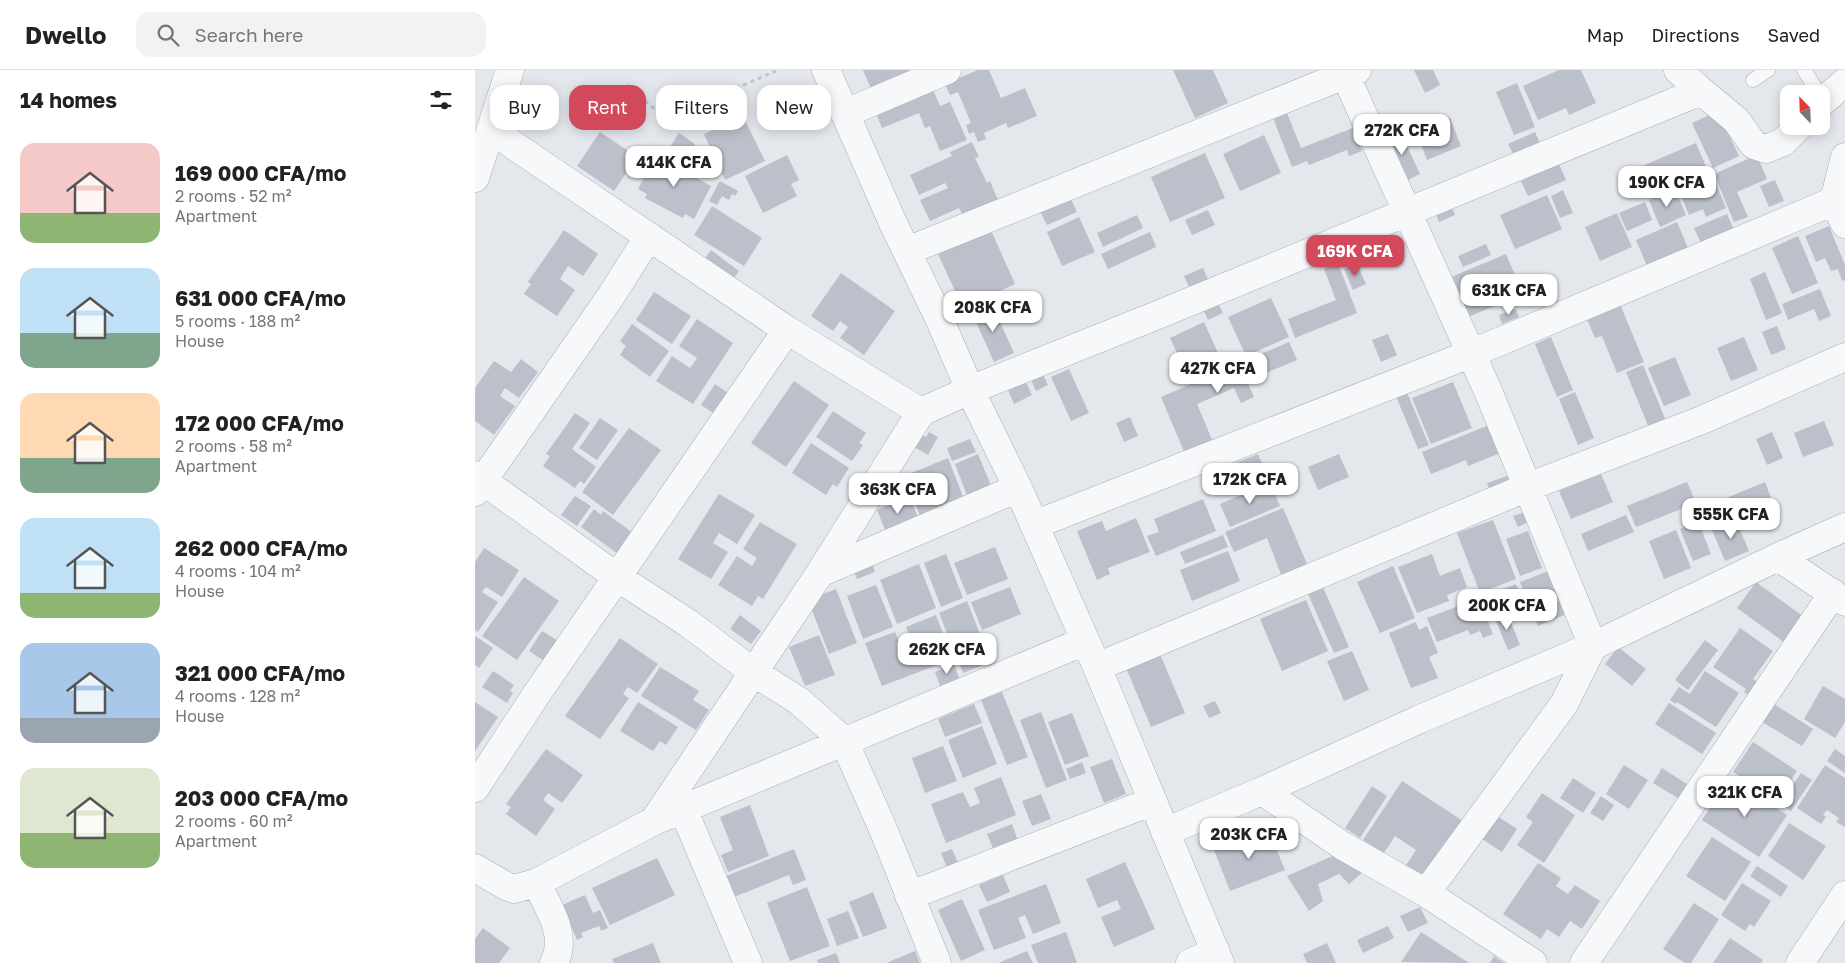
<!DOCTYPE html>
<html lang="en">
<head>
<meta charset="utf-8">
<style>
	body { margin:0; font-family:"Golos Text",sans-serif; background:#f2f2f2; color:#222; height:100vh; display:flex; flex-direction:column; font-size:19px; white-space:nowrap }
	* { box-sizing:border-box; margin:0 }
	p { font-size:16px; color:#767676 }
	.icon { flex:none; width:28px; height:28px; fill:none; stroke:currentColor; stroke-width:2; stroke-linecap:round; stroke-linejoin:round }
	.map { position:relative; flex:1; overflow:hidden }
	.side { display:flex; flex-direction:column; background:#fff; width:475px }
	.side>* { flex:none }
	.top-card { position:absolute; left:15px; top:15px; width:475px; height:45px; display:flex; gap:10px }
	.needle { width:32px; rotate:337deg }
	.fabs { position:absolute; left:1305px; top:15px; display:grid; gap:10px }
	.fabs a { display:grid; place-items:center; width:50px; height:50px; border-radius:10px; background:#fff; box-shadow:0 2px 12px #0003; font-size:25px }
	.price { position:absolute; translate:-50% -42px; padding:0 11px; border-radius:10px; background:#fff; color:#222; font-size:16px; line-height:32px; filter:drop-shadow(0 1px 2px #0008) }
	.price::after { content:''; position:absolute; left:50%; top:30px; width:15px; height:11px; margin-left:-8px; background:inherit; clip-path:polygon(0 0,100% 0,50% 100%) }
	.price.current { background:#d1495b; color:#fff }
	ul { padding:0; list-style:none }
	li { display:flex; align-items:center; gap:15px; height:125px; padding:0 20px }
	li span { display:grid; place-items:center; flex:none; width:140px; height:100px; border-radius:15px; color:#555 }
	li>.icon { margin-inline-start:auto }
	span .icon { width:60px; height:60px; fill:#fffc; stroke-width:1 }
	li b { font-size:21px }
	h2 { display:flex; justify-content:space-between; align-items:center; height:60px; padding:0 20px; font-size:21px }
	.tag { padding:0 18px; border-radius:15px; background:#fff; box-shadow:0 2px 12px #0003; font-size:18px; line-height:45px }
	.tag.current { background:#d1495b; color:#fff }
	header { display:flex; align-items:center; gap:30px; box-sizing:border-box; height:70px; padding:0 25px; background:#fff; border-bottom:1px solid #e0e0e0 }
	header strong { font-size:24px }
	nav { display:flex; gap:28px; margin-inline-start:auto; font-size:18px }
	.search { width:350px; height:45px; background:#f2f2f2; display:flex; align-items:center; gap:12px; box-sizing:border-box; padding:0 18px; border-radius:15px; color:#767676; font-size:19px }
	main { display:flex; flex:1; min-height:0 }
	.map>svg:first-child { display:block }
	.building { fill:#bbc0ca }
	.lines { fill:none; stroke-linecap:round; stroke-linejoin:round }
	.service-casing { stroke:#a9aeb7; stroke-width:15 }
	.minor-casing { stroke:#a9aeb7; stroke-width:29 }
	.tertiary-casing { stroke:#a9aeb7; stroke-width:29 }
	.path { stroke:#c2c5cb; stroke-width:3; stroke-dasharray:4 4; stroke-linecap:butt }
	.service { stroke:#f7f8fa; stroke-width:14 }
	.minor { stroke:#f7f8fa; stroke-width:28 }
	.tertiary { stroke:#f7f8fa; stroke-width:28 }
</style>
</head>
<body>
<header>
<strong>Dwello</strong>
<div class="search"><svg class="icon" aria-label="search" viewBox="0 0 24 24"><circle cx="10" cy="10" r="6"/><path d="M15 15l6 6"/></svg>Search here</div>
<nav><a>Map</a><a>Directions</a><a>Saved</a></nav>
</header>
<main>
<section class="side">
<h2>14 homes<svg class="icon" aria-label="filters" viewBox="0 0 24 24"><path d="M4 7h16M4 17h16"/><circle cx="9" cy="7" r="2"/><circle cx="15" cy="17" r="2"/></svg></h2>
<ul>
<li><span style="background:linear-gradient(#f6c9c9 70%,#8fb573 0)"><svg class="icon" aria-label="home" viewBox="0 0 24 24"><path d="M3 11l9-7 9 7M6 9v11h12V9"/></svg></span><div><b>169 000 CFA/mo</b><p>2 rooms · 52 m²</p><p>Apartment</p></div></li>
<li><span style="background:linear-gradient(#bfe0f5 65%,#7fa58c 0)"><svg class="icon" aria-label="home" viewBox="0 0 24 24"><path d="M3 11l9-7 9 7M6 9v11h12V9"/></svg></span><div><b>631 000 CFA/mo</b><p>5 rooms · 188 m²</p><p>House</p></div></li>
<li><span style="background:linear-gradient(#ffd9b3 65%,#7fa58c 0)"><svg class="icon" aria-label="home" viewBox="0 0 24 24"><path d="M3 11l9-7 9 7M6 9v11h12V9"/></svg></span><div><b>172 000 CFA/mo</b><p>2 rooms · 58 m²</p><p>Apartment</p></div></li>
<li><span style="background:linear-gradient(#bfe0f5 75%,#8fb573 0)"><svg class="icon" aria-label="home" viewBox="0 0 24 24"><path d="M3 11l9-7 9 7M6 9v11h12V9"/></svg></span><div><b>262 000 CFA/mo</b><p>4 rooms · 104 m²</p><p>House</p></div></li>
<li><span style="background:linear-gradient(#a9c7e8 75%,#9aa5b1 0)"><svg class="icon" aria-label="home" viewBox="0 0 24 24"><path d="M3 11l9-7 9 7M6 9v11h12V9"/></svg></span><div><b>321 000 CFA/mo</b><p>4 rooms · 128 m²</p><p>House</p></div></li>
<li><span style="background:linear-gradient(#dfe7d0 65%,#8fb573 0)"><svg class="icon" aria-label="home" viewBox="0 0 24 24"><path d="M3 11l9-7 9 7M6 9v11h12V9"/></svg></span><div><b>203 000 CFA/mo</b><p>2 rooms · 60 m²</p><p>Apartment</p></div></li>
</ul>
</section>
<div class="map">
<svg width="1370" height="893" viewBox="0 0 1370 893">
	<rect width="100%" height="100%" fill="#e4e7ec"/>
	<path class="building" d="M388 0H444L397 21Z
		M503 0H514L526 28 550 18 562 46 533 58 531 53 509 63 511 69 503 72 499 62 494 64 491 55 496 53 483 22 475 25 470 14Z
		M698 0H738L753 33 720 48Z
		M939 0H958L965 15 950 23Z
		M1084 0H1106L1121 33 1094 45 1091 38 1063 50 1048 16Z
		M1042 13 1060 57 1039 65 1021 22Z
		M457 17 465 36 475 32 492 70 465 81 455 56 450 58 444 43 407 58 400 41Z
		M324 24 330 36 318 41 312 29Z
		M266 27 271 39 255 46 250 34Z
		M1243 41 1264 86 1238 98 1217 53Z
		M812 43 826 78 878 58 887 81 874 86 872 80 834 95 832 91 817 97 798 48Z
		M268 46 290 91 250 110 229 64Z
		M967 46 969 50 975 48 986 76 952 90 942 63 950 60 948 54Z
		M925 61 945 104 929 112 909 68Z
		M125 62 162 87 139 121 102 96Z
		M1060 62 1065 73 1039 85 1033 74Z
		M204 63 220 74 217 80 232 89 224 102 192 82Z
		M789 65 806 103 765 121 748 84Z
		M497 72 504 87 500 88 512 113 515 111 523 130 488 146 484 138 455 151 445 130 473 118 470 113 444 125 435 105 477 86 475 82Z
		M1221 73 1232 99 1169 126 1158 100Z
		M183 82 195 88 193 92 236 116 219 149 210 144 208 148 170 128 172 124 163 119Z
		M730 83 750 128 695 152 676 107Z
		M312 85 324 110 316 114 322 126 288 143 270 106Z
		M1282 85 1292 109 1262 122 1273 147 1259 152 1239 104Z
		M1084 94 1091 110 1053 126 1046 111Z
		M1237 103 1251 138 1231 147 1228 139 1214 145 1203 118Z
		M1300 110 1309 131 1294 137 1285 116Z
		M245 111 263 121 260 126 257 124 254 130 247 126 242 135 234 131Z
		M1200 119 1211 145 1185 157 1174 130Z
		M1088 120 1098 143 1085 148 1076 126Z
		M593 123 602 142 572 155 563 137Z
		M1072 125 1087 159 1040 179 1025 145Z
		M1170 132 1177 150 1152 161 1144 143Z
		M976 135 980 145 964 152 960 142Z
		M237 136 287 168 269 196 219 165Z
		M733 140 740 155 717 165 710 150Z
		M1142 143 1157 177 1125 191 1110 157Z
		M1252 144 1259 160 1227 175 1219 158Z
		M662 145 668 158 628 177 622 163Z
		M604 147 620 182 587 196 572 162Z
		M1202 152 1213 178 1172 196 1161 170Z
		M1354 156 1370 195V210L1367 211 1363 199 1356 201 1350 188 1341 192 1330 166Z
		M515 158 540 214 488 238 462 182Z
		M89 160 123 184 108 206 93 196 85 209 100 220 82 246 49 224 56 214 53 212Z
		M675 162 681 177 633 199 626 184Z
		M1323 166 1343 213 1317 224 1297 178Z
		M1011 174 1016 185 988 197 983 186Z
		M236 180 264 201 256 212 228 191Z
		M1031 184 1048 224 993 247 976 207Z
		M863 193 882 243 820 268 813 249 861 230 849 199Z
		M882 194 891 214 878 220 869 199Z
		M728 198 733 209 714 217 709 206Z
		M1290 202 1307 243 1291 250 1275 209Z
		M366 203 420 241 389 285 365 268 373 257 365 251 358 261 336 246Z
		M1345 219 1356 246 1344 251 1339 239 1313 250 1307 234Z
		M179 222 216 246 197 274 161 250Z
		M796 228 814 267 771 286 753 247Z
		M742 231 748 243 733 250 727 237Z
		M517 234 539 283 519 292 497 243Z
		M1145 234 1169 292 1142 303 1127 266 1120 268 1111 247Z
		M1041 239 1044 247 1027 254 1024 245Z
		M222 249 258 273 218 334 181 311 197 286 215 298 222 288 204 276Z
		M729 252 748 294 714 309 695 268Z
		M157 254 194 281 175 307 145 285 151 276 145 271Z
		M1302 256 1311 279 1296 285 1287 262Z
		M913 264 922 285 906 292 897 270Z
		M1076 267 1098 320 1082 327 1060 274Z
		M1269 267 1283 300 1256 311 1242 278Z
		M814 272 822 290 772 311 779 327 766 333 759 318 722 334 738 372 710 384 686 327Z
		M1200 287 1216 325 1189 336 1173 298Z
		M46 289 63 302 44 328 30 318 25 326 40 336 19 365 0 351V318L19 291 36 302Z
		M1168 295 1191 351 1174 358 1151 302Z
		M594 299 614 343 596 351 576 307Z
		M568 304 573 315 561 321 556 310Z
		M319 311 354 335 311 397 276 373Z
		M551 312 557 325 539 334 533 320Z
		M978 312 997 358 956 374 937 328Z
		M240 314 253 323 240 344 226 335Z
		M931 320 954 375 943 379 920 324Z
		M1100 322 1119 368 1103 375 1084 329Z
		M358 341 391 363 384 373 388 375 377 391 341 367Z
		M100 343 115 353 97 379 121 397 109 414 105 411 100 418 68 396 75 386 71 384Z
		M655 347 663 366 649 372 641 353Z
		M125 348 143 360 122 390 104 378Z
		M1349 351 1359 375 1328 387 1319 363Z
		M1014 355 1025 383 993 396 991 390 956 404 947 382Z
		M154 358 186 380 138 445 107 422Z
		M454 362 463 367 453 385 439 377 446 365 451 367Z
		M1297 362 1308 388 1292 395 1281 369Z
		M495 369 501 382 477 391 472 378Z
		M336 373 374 398 362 417 358 414 351 425 317 403Z
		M503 384 517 418 493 428 480 394Z
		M783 384 793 409 754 425 744 400Z
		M864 384 874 407 843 420 833 397Z
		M473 388 489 429 445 446 429 406Z
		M1126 404 1138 432 1096 449 1084 421Z
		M1032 406 1036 415 1016 423 1012 413Z
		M1212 412 1221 433 1161 457 1152 436Z
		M1290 412 1297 430 1239 454 1232 436Z
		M795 413 805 436 755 457 745 434Z
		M244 424 280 445 262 474 244 463 238 473 253 482 236 509 203 489Z
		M100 426 116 436 102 456 86 445Z
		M435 427 444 450 411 462 402 440Z
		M728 429 741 461 681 486 672 466 684 462 679 449Z
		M808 438 833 496 807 507 792 468 759 482 750 462Z
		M119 439 126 445 128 441 158 463 143 484 106 457Z
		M1050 442 1054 452 1043 457 1038 446Z
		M1151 445 1159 462 1113 481 1106 464Z
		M661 448 675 482 633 498 635 504 622 510 602 461 627 451 631 461Z
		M1018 450 1041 509 1005 523 982 463Z
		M1261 450 1274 481 1250 491 1237 460Z
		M1223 451 1236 484 1218 491 1205 459Z
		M285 452 322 474 288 529 283 526 277 536 243 515 262 486 277 496 282 488 268 479Z
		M1201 460 1216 498 1189 509 1174 471Z
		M1053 461 1067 498 1045 506 1031 469Z
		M748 465 753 477 710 494 705 482Z
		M520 477 533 509 492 525 479 493Z
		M9 478 44 500 27 527 11 517 7 522 23 532 3 562 0 560V492Z
		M753 481 765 511 717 531 705 500Z
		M471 484 488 528 466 537 449 493Z
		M957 484 965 506 985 498 992 517 972 525 974 531 942 543 923 497Z
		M397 493 400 502 382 509 378 500Z
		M444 494 461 538 422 554 405 510Z
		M918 496 940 548 905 563 882 512Z
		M1076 500 1094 543 1063 556 1045 512Z
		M49 507 84 531 42 590 7 566Z
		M1281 512 1329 547 1310 573 1262 538Z
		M1041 514 1048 531 1017 543 1010 526Z
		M401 515 418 557 388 569 372 526Z
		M535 517 546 544 507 560 496 532Z
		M848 517 874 577 859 583 833 524Z
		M361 519 382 573 354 584 333 530Z
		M1004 528 1018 564 1008 568 1005 561 995 565 993 560 962 572 952 548Z
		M831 530 853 581 807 601 785 549Z
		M492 531 516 592 488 603 464 543Z
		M1032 542 1045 575 1033 580 1019 547Z
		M265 545 286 561 276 574 255 559Z
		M461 545 478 589 407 616 390 573 420 562 425 573 436 569 431 557Z
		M941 552 944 560 952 556 963 583 954 587 963 608 936 618 914 563Z
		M1265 558 1298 581 1278 609 1286 614 1277 628 1269 622 1271 619 1238 597Z
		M67 561 85 572 71 592 54 581Z
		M344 565 360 605 330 616 314 577Z
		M0 566 18 578 4 598 0 595Z
		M145 568 183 594 162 623 153 617 148 624 154 628 125 669 90 646Z
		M1230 570 1243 580 1213 620 1200 610Z
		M1143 577 1171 599 1157 616 1130 594Z
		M877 581 894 620 869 631 852 591Z
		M685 584 710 643 676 657 651 598Z
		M479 594 484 608 465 616 460 602Z
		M185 597 224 621 218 630 234 640 221 660 166 626Z
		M18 601 39 615 35 621 38 623 32 633 7 617Z
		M1230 601 1264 623 1241 657 1202 632 1201 634 1195 630 1204 617 1215 624Z
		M1348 616 1370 629V652L1360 668 1329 649Z
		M527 622 553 687 532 695 506 630Z
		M740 631 746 643 734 648 728 636Z
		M0 632 23 647 0 681Z
		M163 632 203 657 191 675 185 671 178 681 145 661Z
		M1194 633 1241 663 1227 684 1180 654Z
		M499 634 507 653 470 667 463 649Z
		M1299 634 1338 659 1327 676 1287 652Z
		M566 642 592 710 571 718 545 650Z
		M597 643 614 686 590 695 573 652Z
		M507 656 522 694 488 708 473 670Z
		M1278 672 1322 701 1302 730 1258 702Z
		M468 676 482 711 450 723 437 688Z
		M71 679 108 705 87 733 73 723 68 730 80 739 61 766 31 744 36 737 31 734Z
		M1360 679 1370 686V703L1352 691Z
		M637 689 651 724 629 733 615 697Z
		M607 692 611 703 595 709 591 699Z
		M1149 695 1173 710 1154 739 1131 724Z
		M1350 695 1370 708V757L1361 752 1364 748 1352 740 1348 745 1351 747 1346 754 1322 738Z
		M1187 698 1215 716 1206 730 1178 713Z
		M1326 703 1337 710 1316 741 1305 734Z
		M526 707 541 745 471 773 456 734 488 722 495 737 505 733 499 718Z
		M1098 708 1121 723 1108 743 1085 728Z
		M927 711 988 751 950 809 930 797 941 780 920 766 909 783 888 770Z
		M1259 711 1312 745 1284 787 1227 750 1247 719 1251 722Z
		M897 716 912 726 885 768 870 758Z
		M1067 723 1100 745 1069 793 1042 775 1058 752 1051 747Z
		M566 724 576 749 557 756 547 731Z
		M1126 726 1139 735 1128 751 1115 743Z
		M275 735 294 786 253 802 246 785 258 780 245 747Z
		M1016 742 1042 759 1027 782 1001 765Z
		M1314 753 1351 776 1328 810 1293 786Z
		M537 754 543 771 519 781 512 764Z
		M793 759 810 800 755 821 739 780Z
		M1237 767 1276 792 1250 831 1211 806Z
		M319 779 331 810 318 815 314 805 259 827 251 806Z
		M477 779 484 795 473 800 466 783Z
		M862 784 889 801 874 814 864 804 843 814 848 831 834 841 812 806Z
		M182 788 200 825 135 855 117 818Z
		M650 792 680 859 639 877 626 847 646 839 642 830 623 838 611 809Z
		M1063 793 1086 808 1081 816 1093 824 1100 815 1125 831 1107 859 1095 851 1084 867 1072 859 1066 869 1028 844Z
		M1282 796 1313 816 1306 827 1275 806Z
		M528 805 535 822 512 832 504 815Z
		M1267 813 1296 831 1279 857 1275 854 1270 861 1246 845Z
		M571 814 586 853 558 864 550 845 543 848 551 868 519 880 503 840Z
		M332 817 355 876 315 891 292 833Z
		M398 822 412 858 388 867 374 832Z
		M110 825 118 843 125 840 133 858 126 861 124 856 106 863 108 867 102 870 87 835Z
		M487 829 510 880 486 891 463 840Z
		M1219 833 1244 849 1216 893H1210L1188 879Z
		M945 837 953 853 933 862 925 846Z
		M373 841 384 868 362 876 352 849Z
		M913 856 919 868 888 883 882 870Z
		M8 858 35 878 24 893H0V869Z
		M591 862 602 893H563L556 875Z
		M946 862 994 893 926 892Z
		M1255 868 1288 890 1286 893H1238Z
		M178 873 186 893H139L137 889Z
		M852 873 861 893H832L828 884Z
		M440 881 445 893H411Z
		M552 881 558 893H523Z
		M361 883 365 893H343L342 890Z
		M1019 886 1029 893H1015Z"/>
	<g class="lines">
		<defs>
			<path id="service" d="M1329 0 1344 24
				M1278 10 1293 0"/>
			<path id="minor" d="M351 0 418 153 464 248 495 320 543 418 622 597 745 893
				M868 0 1013 321 1118 576 1089 634 951 823
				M1203 0 1226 21
				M1346 33 1370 12
				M371 43 472 0
				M16 60 312 260 446 342
				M1370 87 1359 131 1370 154
				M432 181 882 0
				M0 405 142 507 213 553 278 602 324 631 369 671 408 759 462 893
				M0 422 136 226 174 166
				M559 455 995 284 1359 131
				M1303 487 1370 532
				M345 503 543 418
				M622 597 1053 417 1227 350 1370 287
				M0 718 61 625 312 260
				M787 721 868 776 951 823 1058 893
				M208 739 273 893
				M179 751 345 503 446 342 495 320 685 244 1226 21 1261 50 1279 75 1291 79 1308 72 1324 56
				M690 762 787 721 945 649 1118 576 1303 487 1370 457
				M0 798 31 816 39 819 61 813 179 751 610 571
				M61 813C74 838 93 865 79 893
				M434 826 678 731
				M715 893 741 882
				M1109 893 1358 523
				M1325 893 1370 825"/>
			<path id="tertiary" d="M0 108 35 0"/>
		</defs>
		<use href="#service" class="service-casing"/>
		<use href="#minor" class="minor-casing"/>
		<use href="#tertiary" class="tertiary-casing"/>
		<path class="path" d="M152 15 191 49 303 0"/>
		<use href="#service" class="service"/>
		<use href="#minor" class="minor"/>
		<use href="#tertiary" class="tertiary"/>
	</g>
</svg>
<div class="fabs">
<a><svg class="needle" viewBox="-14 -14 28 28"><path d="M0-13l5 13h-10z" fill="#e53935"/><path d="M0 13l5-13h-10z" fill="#767676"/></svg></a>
</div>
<b class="price" style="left:927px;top:86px">272K CFA</b>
<b class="price" style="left:199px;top:118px">414K CFA</b>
<b class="price" style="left:1192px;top:138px">190K CFA</b>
<b class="price current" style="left:880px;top:207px">169K CFA</b>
<b class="price" style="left:1034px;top:246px">631K CFA</b>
<b class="price" style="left:518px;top:263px">208K CFA</b>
<b class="price" style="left:743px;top:324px">427K CFA</b>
<b class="price" style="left:775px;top:435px">172K CFA</b>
<b class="price" style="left:423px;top:445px">363K CFA</b>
<b class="price" style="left:1256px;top:470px">555K CFA</b>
<b class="price" style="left:1032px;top:561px">200K CFA</b>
<b class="price" style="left:472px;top:605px">262K CFA</b>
<b class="price" style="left:1270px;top:748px">321K CFA</b>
<b class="price" style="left:774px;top:790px">203K CFA</b>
<div class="top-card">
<a class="tag">Buy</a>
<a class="tag current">Rent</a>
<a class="tag">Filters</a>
<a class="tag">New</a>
</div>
</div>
</main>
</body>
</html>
